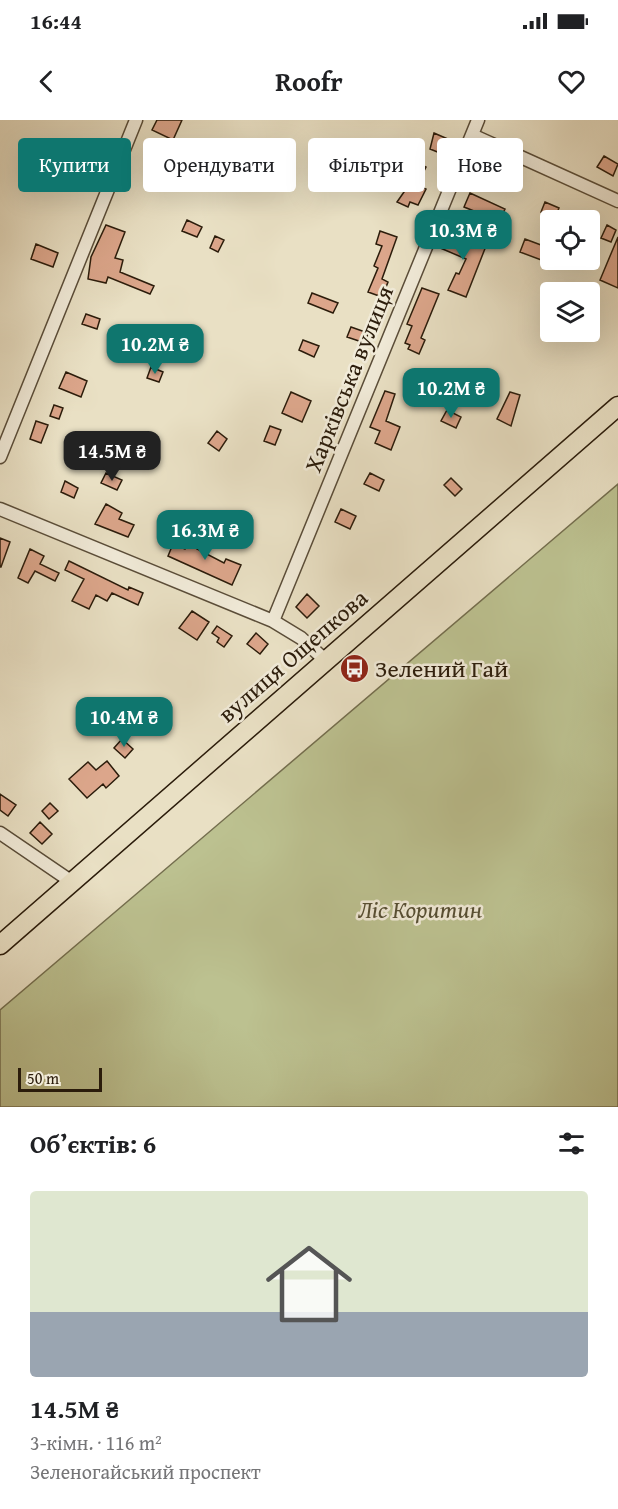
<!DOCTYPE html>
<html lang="uk">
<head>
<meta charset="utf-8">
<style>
	body { margin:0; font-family:"Gentium Book Plus",serif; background:#f6f6f6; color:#202124; height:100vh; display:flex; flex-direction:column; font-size:22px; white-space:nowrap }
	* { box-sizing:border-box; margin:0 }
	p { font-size:20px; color:#757577 }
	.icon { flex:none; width:33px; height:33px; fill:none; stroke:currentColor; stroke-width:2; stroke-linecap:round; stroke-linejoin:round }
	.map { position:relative; height:987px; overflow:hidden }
	.panel { display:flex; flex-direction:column; background:#fff; flex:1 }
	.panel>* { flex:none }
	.banner { position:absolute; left:18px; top:18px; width:582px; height:54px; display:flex; gap:12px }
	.tools { position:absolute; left:540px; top:90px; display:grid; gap:12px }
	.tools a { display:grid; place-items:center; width:60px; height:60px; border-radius:6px; background:#fff; box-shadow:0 6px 24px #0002; font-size:30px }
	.scale { position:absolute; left:18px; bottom:15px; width:84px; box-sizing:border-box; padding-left:6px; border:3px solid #2b1c0b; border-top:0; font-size:16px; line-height:21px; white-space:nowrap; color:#2b1c0b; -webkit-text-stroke:4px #f1ebd9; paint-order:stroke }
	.price { position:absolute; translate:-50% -51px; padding:0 14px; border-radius:12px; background:#0f766e; color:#fff; font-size:20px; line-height:39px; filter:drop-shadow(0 2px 3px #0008) }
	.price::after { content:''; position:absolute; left:50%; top:36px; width:18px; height:14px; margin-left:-9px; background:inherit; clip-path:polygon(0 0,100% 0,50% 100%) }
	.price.on { background:#222; color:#fff }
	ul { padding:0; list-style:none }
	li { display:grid; align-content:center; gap:12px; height:318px; padding:0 30px }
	li span { display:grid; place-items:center; height:186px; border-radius:6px; color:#555 }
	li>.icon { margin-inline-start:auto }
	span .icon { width:108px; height:108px; fill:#fffc; stroke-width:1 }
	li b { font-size:26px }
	h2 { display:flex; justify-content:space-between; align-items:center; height:72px; padding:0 30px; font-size:26px }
	.pill { padding:0 21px; border-radius:6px; background:#fff; box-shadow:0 6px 24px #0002; font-size:21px; line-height:54px }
	.pill.on { background:#0f766e; color:#fff }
	.status { display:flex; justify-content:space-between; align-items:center; height:42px; padding:0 30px; background:#fff; direction:ltr }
	.status svg { height:16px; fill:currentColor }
	header { display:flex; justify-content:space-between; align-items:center; height:78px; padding:0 30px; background:#fff; font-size:27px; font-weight:800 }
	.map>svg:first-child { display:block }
	.green { fill:#bcc190; stroke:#746e4e; stroke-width:1.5 }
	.building { fill:#dca68b; stroke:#2b1c0b; stroke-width:1.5 }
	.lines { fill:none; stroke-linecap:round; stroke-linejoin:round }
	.minor-casing { stroke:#5a4d39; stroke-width:15 }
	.highway-casing { stroke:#2b1c0b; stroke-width:21 }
	.minor { stroke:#f1ebd9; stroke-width:12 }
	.highway { stroke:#e9e0c4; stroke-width:18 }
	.labels { text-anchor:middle; stroke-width:5; stroke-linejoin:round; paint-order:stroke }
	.street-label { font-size:24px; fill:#2b1c0b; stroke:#f1ebd9 }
	.poi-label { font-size:24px; fill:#2b1c0b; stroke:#f1ebd9; text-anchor:start }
	.park-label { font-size:24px; font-style:italic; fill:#564e33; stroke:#f1ebd9 }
</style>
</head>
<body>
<div class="status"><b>16:44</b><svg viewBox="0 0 49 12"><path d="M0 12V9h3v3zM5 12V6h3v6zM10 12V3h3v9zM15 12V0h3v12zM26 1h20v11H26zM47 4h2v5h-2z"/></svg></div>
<header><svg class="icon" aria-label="back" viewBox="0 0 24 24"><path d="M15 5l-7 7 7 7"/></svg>Roofr<svg class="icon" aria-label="heart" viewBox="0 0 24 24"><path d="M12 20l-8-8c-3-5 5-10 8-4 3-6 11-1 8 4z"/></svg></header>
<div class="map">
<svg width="618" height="987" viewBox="0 0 618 987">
	<rect width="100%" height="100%" fill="#e9e0c4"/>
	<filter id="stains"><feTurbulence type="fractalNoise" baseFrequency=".00333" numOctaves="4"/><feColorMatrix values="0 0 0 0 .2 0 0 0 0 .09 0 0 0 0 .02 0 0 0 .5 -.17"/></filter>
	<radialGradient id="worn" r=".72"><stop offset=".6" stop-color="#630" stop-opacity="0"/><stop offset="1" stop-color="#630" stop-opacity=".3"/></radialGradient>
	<path class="green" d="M618 364V987H0V890Z"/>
	<path class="building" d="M157 0H182L173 20 152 10Z
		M434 13 450 20 446 31 442 29 440 33 430 29Z
		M176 26 189 32 183 43 171 38Z
		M604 36 618 44 613 56 597 47Z
		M409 38 426 47 421 57 404 48Z
		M411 62 426 69 418 85 410 82 408 87 397 82Z
		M470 73 505 89 499 101 464 87Z
		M545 82 559 88 555 98 541 92Z
		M187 100 202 107 197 117 182 111Z
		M106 105 125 112 115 138 123 140 120 152 154 166 150 174 108 157 106 163 88 159 91 137Z
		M607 105 616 110 611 122 601 118Z
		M380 111 397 117 382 159 388 162 382 177 368 172 378 148 374 146 382 126 376 124Z
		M443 113 486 126 466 177 448 170 456 153 459 154 466 139 438 127Z
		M215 116 224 120 218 132 210 128Z
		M618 117V168L600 160Z
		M525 119 549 128 544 141 520 132Z
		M36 124 58 133 53 147 31 139Z
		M422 168 439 174 421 218 425 220 419 234 408 229 410 225 405 223 412 206 407 204Z
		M312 173 338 183 333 193 308 183Z
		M86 194 100 199 97 209 82 204Z
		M351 207 368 213 365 223 347 217Z
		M303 220 319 226 314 237 299 230Z
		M151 247 163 252 159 262 147 258Z
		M431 249 443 253 438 270 425 265Z
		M66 252 87 261 81 277 59 268Z
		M385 271 395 274 386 301 400 307 391 330 375 323 380 311 370 307Z
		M291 272 311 281 302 302 282 293Z
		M510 272 520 275 511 306 497 299Z
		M54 285 63 288 59 299 50 296Z
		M447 290 461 297 456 308 441 301Z
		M36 301 48 305 41 323 30 319Z
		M270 306 281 310 275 325 264 321Z
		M217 311 227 319 219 331 208 323Z
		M106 353 122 360 117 370 101 363Z
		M370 353 384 360 379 371 364 364Z
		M451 358 462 369 455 376 444 365Z
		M65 361 78 368 74 378 61 372Z
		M106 384 122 393 119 399 134 405 128 417 95 404Z
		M341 389 356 396 350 409 335 402Z
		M194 411 204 416 197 429 224 443 226 439 241 445 232 465 168 436 173 424 185 429Z
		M0 418 10 422 1 447H0Z
		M30 429 44 436 40 444 59 453 55 461 35 451 28 463 18 458Z
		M69 441 128 470 129 467 143 473 138 485 112 473 107 481 96 475 89 489 72 481 84 459 65 450Z
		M307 474 319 486 307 498 296 487Z
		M192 491 209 502 197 520 179 508Z
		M217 506 232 516 224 527 217 522 219 518 212 513Z
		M256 513 268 524 260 534 247 524Z
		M122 619 133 629 125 638 114 628Z
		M107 641 119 656 106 668 103 664 87 678 69 659 88 642 96 650Z
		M0 674 16 685 8 696 0 690Z
		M50 683 58 691 49 699 42 691Z
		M40 702 52 714 42 724 30 713Z"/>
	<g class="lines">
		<defs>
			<path id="minor" d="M472 15 618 81
				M0 337 136 0
				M0 389 273 501 301 518 325 540
				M273 501 478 0
				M0 713 72 762"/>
			<path id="highway" d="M0 825 618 286"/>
		</defs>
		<use href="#minor" class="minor-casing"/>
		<use href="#highway" class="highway-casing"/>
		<use href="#minor" class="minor"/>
		<use href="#highway" class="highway"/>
	</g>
	<defs>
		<symbol id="bus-disc" viewBox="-11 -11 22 22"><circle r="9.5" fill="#8f2418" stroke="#f1ebd9"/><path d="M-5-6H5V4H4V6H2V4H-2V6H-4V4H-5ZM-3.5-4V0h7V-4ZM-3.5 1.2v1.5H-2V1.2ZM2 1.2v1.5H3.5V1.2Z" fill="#fff"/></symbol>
	</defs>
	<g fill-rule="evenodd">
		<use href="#bus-disc" x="338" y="532" width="33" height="33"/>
	</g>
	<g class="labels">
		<g class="street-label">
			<text transform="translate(349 259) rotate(-68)" y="8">Харківська вулиця</text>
			<text transform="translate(293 536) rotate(-41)" y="8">вулиця Ощепкова</text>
		</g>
		<g class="poi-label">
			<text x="375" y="557">Зелений Гай</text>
		</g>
		<g class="park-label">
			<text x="420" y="798">Ліс Коритин</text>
		</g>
	</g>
	<rect width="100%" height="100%" filter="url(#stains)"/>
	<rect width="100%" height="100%" fill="url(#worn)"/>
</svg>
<div class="tools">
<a><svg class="icon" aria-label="locate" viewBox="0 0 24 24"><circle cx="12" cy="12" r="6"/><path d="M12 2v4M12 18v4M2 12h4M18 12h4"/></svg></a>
<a><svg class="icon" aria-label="layers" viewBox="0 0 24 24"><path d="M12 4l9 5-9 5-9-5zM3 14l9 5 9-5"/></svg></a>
</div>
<div class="scale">50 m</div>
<b class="price" style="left:463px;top:141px">10.3M ₴</b>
<b class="price" style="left:155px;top:255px">10.2M ₴</b>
<b class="price" style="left:451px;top:299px">10.2M ₴</b>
<b class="price on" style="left:112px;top:362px">14.5M ₴</b>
<b class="price" style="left:205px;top:441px">16.3M ₴</b>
<b class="price" style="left:124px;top:628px">10.4M ₴</b>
<div class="banner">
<a class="pill on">Купити</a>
<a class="pill">Орендувати</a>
<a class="pill">Фільтри</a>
<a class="pill">Нове</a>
</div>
</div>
<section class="panel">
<h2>Об’єктів: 6<svg class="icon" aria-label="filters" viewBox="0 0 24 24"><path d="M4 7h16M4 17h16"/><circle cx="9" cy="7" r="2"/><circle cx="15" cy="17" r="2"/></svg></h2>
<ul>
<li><span style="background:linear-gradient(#dfe7d0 65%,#9aa5b1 0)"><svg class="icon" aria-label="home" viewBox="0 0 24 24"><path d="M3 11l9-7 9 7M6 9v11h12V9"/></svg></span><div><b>14.5M ₴</b><p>3-кімн. · 116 m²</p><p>Зеленогайський проспект</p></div></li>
</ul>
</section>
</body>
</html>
